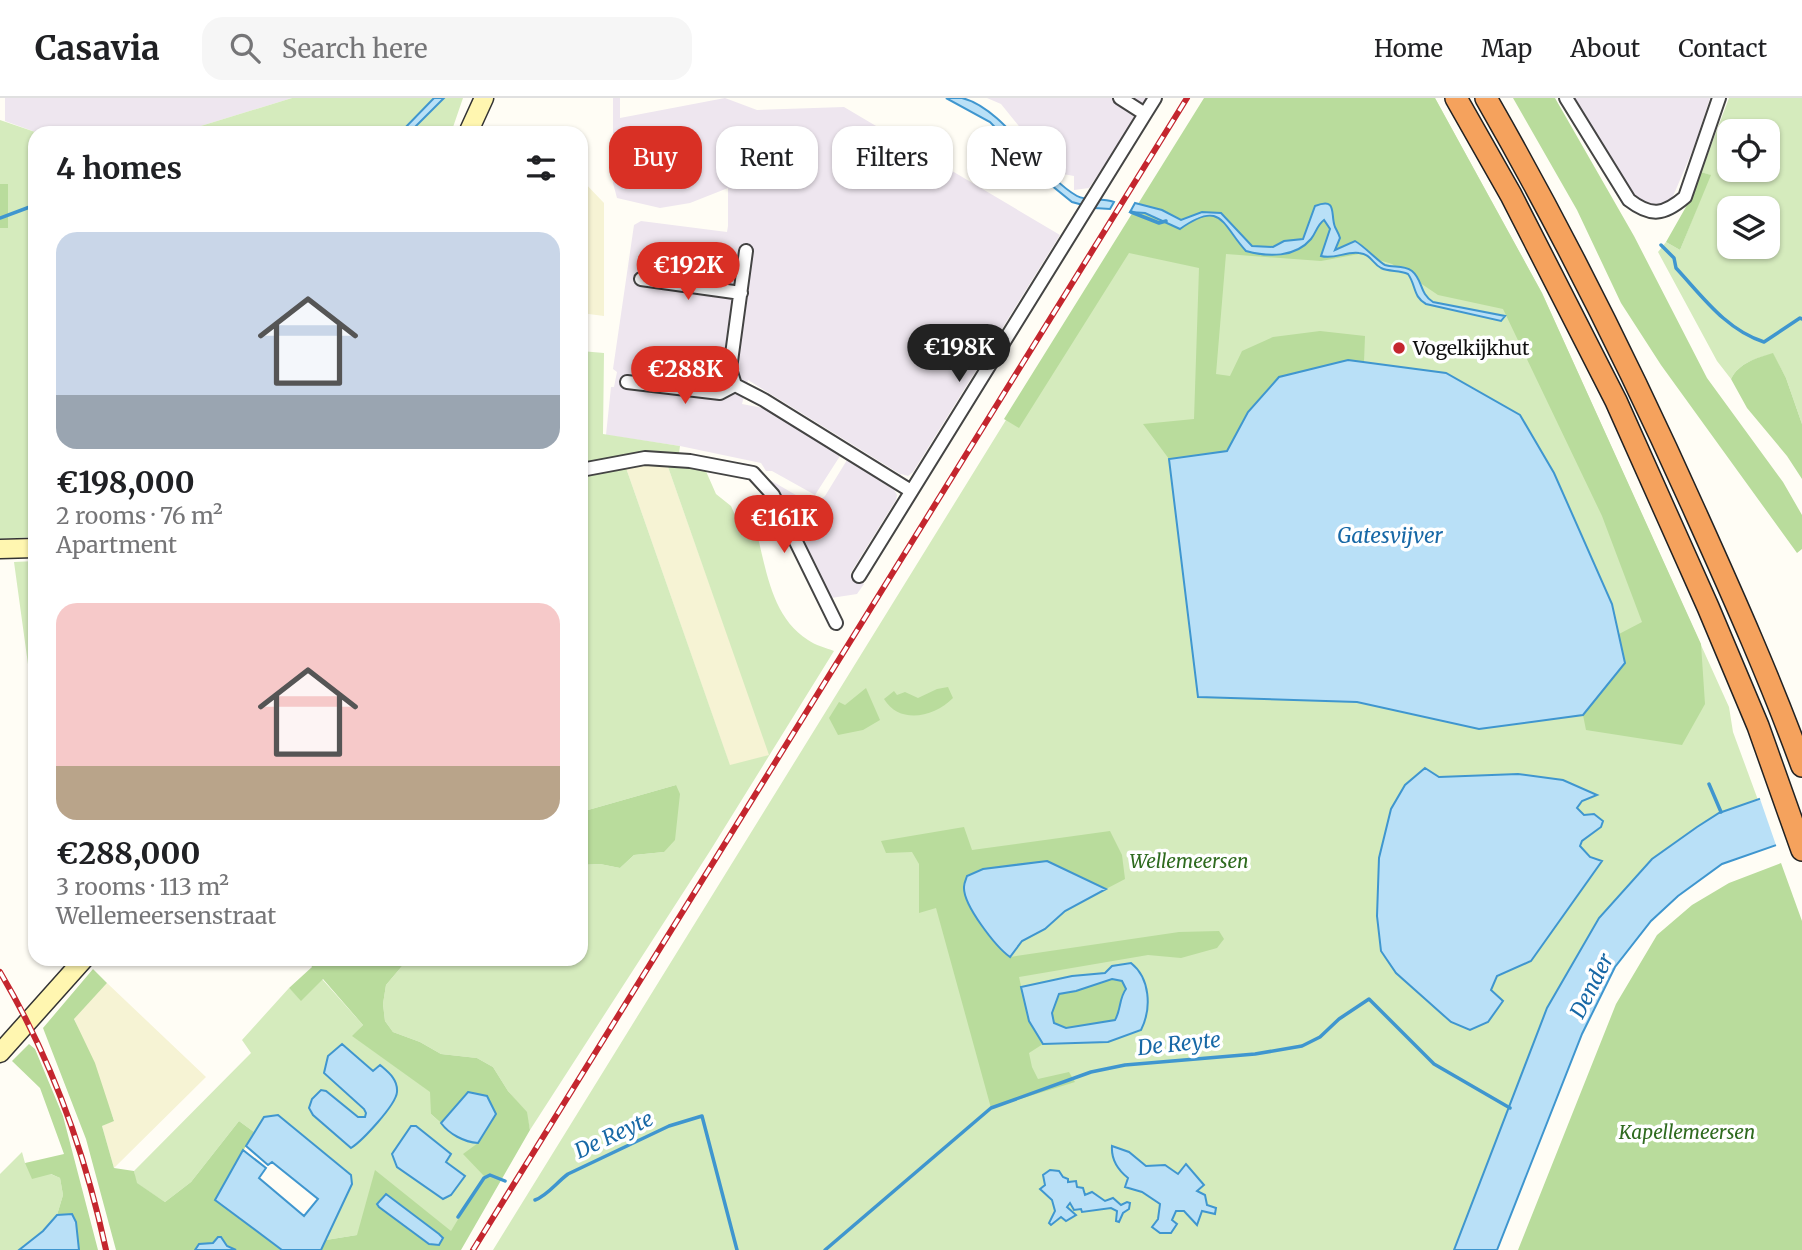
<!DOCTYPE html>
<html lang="en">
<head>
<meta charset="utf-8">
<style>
	body { margin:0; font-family:Merriweather,serif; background:#f6f6f6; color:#202124; height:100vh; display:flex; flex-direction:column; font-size:26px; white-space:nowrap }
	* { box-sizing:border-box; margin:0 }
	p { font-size:23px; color:#757577 }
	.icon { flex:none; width:38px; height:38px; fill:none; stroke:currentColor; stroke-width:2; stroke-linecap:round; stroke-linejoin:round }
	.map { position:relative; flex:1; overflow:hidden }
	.panel { position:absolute; left:28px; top:28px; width:560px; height:840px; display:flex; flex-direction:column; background:#fff; border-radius:21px; box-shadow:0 2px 5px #0004 }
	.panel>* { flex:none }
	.top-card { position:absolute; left:609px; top:28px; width:665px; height:63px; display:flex; gap:14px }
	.controls { position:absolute; left:1717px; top:21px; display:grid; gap:14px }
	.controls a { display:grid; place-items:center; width:63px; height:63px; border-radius:14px; background:#fff; box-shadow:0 2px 5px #0004; font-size:35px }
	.price { position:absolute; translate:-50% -60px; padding:0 16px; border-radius:24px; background:#d93025; color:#fff; font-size:23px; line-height:46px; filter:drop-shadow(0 2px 4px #0008) }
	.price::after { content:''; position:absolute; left:50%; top:42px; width:21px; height:16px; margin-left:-10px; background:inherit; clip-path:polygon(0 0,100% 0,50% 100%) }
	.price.current { background:#222; color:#fff }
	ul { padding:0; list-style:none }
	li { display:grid; align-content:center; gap:14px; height:371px; padding:0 28px }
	li span { display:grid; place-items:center; height:217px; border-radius:21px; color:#555 }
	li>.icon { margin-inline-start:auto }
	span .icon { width:126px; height:126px; fill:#fffc; stroke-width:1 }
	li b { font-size:30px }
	h2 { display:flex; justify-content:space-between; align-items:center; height:84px; padding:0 28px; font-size:30px }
	.chip { padding:0 24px; border-radius:21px; background:#fff; box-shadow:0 2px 5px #0004; font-size:24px; line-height:63px }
	.chip.current { background:#d93025; color:#fff }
	header { display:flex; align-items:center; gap:42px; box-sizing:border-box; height:98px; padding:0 35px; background:#fff; border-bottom:2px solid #e0e0e0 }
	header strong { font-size:33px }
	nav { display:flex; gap:38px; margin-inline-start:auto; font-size:24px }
	.search { width:490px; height:63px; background:#f6f6f6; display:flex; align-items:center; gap:18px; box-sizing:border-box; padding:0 24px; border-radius:21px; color:#757577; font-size:26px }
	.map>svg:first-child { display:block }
	.industrial { fill:#eee6ef }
	.farmland { fill:#f6f3d4 }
	.green { fill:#d5ebbd; fill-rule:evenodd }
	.forest { fill:#b9dc9c }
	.water { fill:#b9e0f7; stroke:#3f96cf; stroke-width:2; fill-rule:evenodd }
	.pier { fill:#fffdf5 }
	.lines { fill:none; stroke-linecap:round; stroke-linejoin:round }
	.stream { stroke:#3f96cf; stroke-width:3.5 }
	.street-casing { stroke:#444; stroke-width:16 }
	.secondary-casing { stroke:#333; stroke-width:21 }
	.highway-casing { stroke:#222; stroke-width:24 }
	.street { stroke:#fff; stroke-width:12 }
	.secondary { stroke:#fff6b0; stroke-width:18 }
	.highway { stroke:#f5a25d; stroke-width:21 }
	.rail-casing { stroke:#c4262e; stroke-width:6 }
	.rail { stroke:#fff; stroke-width:3.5; stroke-dasharray:10; stroke-linecap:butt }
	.poi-dot { fill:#c4262e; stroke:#fff; stroke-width:2.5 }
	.labels { text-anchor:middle; stroke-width:7; stroke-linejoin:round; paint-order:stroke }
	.poi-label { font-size:19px; fill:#111; stroke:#fff; text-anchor:start }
	.park-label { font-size:19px; font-style:italic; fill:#2f6b1f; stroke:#fff }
	.water-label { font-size:21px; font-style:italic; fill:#1768a6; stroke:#fff }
</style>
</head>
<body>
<header>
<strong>Casavia</strong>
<div class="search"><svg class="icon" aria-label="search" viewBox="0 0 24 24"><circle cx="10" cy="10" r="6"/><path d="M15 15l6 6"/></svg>Search here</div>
<nav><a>Home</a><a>Map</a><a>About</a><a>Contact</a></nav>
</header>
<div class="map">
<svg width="1802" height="1152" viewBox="0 0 1802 1152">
	<rect width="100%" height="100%" fill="#fffdf5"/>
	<path class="industrial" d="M5 0H292L178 35H38L5 23Z
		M613 0H620V20L725 0 757 12 844 9 1060 137 913 374 908 378 901 376 893 390 897 397 896 402 850 476 864 486 857 496 831 500 770 382 808 404 815 406 825 398 847 362 891 390 900 376 748 282 742 306 763 310 840 358 815 397 772 373H766L761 365 680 348 606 337 611 289H614L617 274 613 271 634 127 641 123 727 134 728 128V90L690 105 660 110 617 100 613 85Z
		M987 0H1149L1089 90 1074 92V78L1057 75 1001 6Z
		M1572 0H1710L1694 49 1671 103 1658 109 1645 107 1635 100Z"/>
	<path class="farmland" d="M581 81 604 105V218L581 215Z
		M667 366 770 657 730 668 625 367Z
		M107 885 206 979 114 1070 102 1028 114 1022 74 920Z"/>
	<path class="green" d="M292 0H463L451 35H178Z
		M1205 0H1435L1542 195 1729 609 1733 634 1758 702 1719 715 1652 761 1599 820 1547 910 1454 1152H493Z
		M1729 0H1802V326L1786 280 1773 256C1756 260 1739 265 1731 281L1717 263 1658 154 1666 144 1680 152 1710 77 1701 74ZM1729 33H1768V72H1729ZM1729 110H1768V149H1729Z
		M0 22 38 35H35V439L0 441V130H8V87L0 86Z
		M581 253 604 255 603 336 680 348 679 355C646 355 613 356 581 368Z
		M667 366 705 371 716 396 731 408 743 435 755 428C766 468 770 518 808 542 815 547 826 550 834 553L710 753 530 1032 526 1014 508 993 493 969 477 960 441 956 420 944 393 934 385 923 383 906 386 887 408 861H581V767L600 766 620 770 634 757 664 754 676 687 581 714V376L625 367 730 667 769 657Z
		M35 463V610H34L14 464Z
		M322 881 363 927 353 938 431 994V1016C446 1029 457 1044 478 1045L484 1078 452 1134 357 1137 326 1142 352 1086 264 1019 254 1034 239 1023 191 1084 165 1104 136 1085 134 1073 251 955 242 942 289 890 301 902Z
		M22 1054 25 1065 60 1080 63 1097 57 1117 43 1133 19 1152H0V1076Z"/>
	<path class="forest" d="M1204 0H1435L1542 195 1701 546 1705 606 1682 647 1586 632 1583 617 1624 565 1619 536 1642 524 1602 418 1503 211 1438 197 1392 166 1359 156 1321 163 1226 156 1216 276 1230 278 1242 253 1273 239 1320 233 1365 238 1364 264 1348 262 1248 314 1227 353 1169 361 1143 326 1194 321 1199 170 1129 155 1019 330 1004 321Z
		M1513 0H1555L1634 138 1707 280 1783 384 1802 417V451L1797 455 1661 267 1621 205 1577 112Z
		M1701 74 1711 77 1680 152 1666 144 1691 100Z
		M0 86H8V130H0Z
		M1773 255 1786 280 1802 326V381L1787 358 1747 310 1731 281C1739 265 1756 260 1773 255Z
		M948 589 953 600C934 619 900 627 884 601L894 593 897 597 905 594 918 600 937 591Z
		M866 590 880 622 863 632 838 637 829 620 839 604 845 607Z
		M676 687 680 696 675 742 664 754 634 757 620 770 600 766 581 767V714Z
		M964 729 972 752 1110 733 1122 757 1125 781 1106 791 1047 763 983 771 1010 859 1179 834 1219 833 1224 841 1217 850 1181 860 1148 857 1019 879 1029 923 1043 946 1029 955 1032 969 1038 981 1069 974 1075 984 991 1010 936 810 919 815V766L912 754 886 755 881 743Z
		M1781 765 1802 823V1152H1518L1616 906 1657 837 1692 807 1729 785Z
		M308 861H408L386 887 383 906 385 923 393 934 420 944 441 956 477 960 493 969 508 993 527 1014 530 1032 461 1152H321L326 1142 357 1137 375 1072 451 1133 484 1078 463 1056 478 1045 468 994 441 1025 431 1016 430 994 352 938 363 927 323 881 301 903 289 890 312 869Z
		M93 871 107 885 74 921 95 965 114 1023 102 1028 114 1070 134 1073 137 1085 165 1104 191 1084 239 1023 254 1034 215 1102 282 1152H116L86 1041 43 930Z
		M1112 881 1122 883 1126 891C1119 900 1121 912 1115 922L1066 930 1054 926 1052 915 1059 895 1076 893Z
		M29 946 35 951 63 1018 98 1152H79L76 1125 64 1116 57 1117 63 1097 60 1080 51 1076 32 1081 25 1065 64 1056 40 990 12 963Z"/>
	<path class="water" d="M434 0H444L409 35H400Z
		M946 0C951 0 957 0 962 0 1004 10 1040 77 1077 98 1088 104 1102 99 1114 104L1110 111 1094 110 1072 104 1051 87 990 24Z
		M1135 105 1162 112 1181 122 1202 114 1221 115 1252 148 1273 149 1284 143 1303 141 1315 108C1338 99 1330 116 1335 129 1337 133 1339 136 1340 140L1335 152 1355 143C1364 148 1379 164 1385 167 1394 170 1403 166 1412 173 1423 182 1419 195 1433 204L1505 218 1501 223 1426 206C1413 199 1416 187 1408 176 1399 172 1389 174 1381 170 1372 165 1371 156 1359 155 1346 153 1334 162 1321 158L1330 131 1324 122C1317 127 1316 135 1311 141 1295 160 1268 159 1246 153 1222 127 1222 101 1180 131L1145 115 1130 114Z
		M1348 262 1446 275 1520 317 1554 375 1612 506 1625 565 1583 617 1479 631 1357 604 1198 599 1169 361 1227 353 1248 314 1279 279Z
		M1425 670 1439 679 1518 676 1563 682 1597 697 1582 703 1577 710 1584 717 1594 716 1603 723 1601 729 1582 743 1580 748 1590 759 1602 763 1531 863 1497 878 1491 892 1503 903 1488 924 1470 932 1451 924 1396 875 1381 853 1377 818 1379 760 1391 711 1405 687Z
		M1802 686V738L1722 766 1678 798 1651 823 1615 869 1582 936 1497 1152H1454L1547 910 1599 820 1652 761 1697 729 1719 715Z
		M1047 763 1106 791 1065 813 1045 831 1022 843 1010 859C996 849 963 807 964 789 964 785 966 781 967 778L983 771Z
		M1131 865C1150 880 1152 910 1141 932L1108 944 1043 946 1029 923 1021 889 1072 878 1105 875 1112 868ZM1112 881 1122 883 1126 891C1119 900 1121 912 1115 922L1066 930 1054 925 1052 915 1059 896 1076 893Z
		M342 946 373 973 380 967C388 974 398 981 397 994 396 1007 362 1043 351 1050L313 1017 309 1010 312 1001 321 992 326 993 358 1019H365L366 1015 364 1011 324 975 328 958Z
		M468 994 487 998 496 1016 478 1045C464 1044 449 1036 441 1025Z
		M278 1017 351 1077 352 1086 321 1152H282L215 1102 243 1052 266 1070 259 1080 304 1118 318 1101 272 1064 268 1067 246 1048 264 1019Z
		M411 1028H416L451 1056 446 1064 465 1078 451 1097 443 1101 397 1069 392 1056Z
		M1112 1048 1129 1054 1146 1068 1165 1067 1178 1076 1186 1066 1204 1087 1197 1093 1205 1097 1207 1107 1216 1110 1215 1116 1202 1113 1197 1127 1184 1113H1176L1172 1122 1177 1126 1171 1135H1160L1152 1129 1158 1121 1160 1106 1142 1094 1125 1089 1128 1080C1118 1072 1111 1062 1112 1048Z
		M1050 1072 1059 1073 1063 1079 1068 1081V1084L1076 1083 1077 1089 1083 1090 1085 1097 1092 1094 1105 1103 1113 1100 1121 1107 1127 1104 1130 1105 1129 1111 1123 1115 1119 1124 1116 1123 1117 1113 1111 1110 1082 1114 1081 1111 1074 1112 1070 1105 1067 1109 1076 1117 1066 1123 1061 1119 1051 1127 1049 1125 1055 1113 1052 1102 1040 1091 1045 1087 1043 1077Z
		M386 1096 439 1136 443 1140 439 1147 429 1146 379 1109 377 1106Z
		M72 1116 76 1124 79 1152H19L43 1133 57 1117Z
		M218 1139H221L227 1148 236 1152H195L199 1146 213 1145Z"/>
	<path class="pier" d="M1802 682V741L1777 750 1759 698Z"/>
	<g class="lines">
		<path class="stream" d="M1131 114 1159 125 1166 123
			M0 120 35 107
			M1661 147 1674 160 1676 170C1702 198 1726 232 1764 244L1800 220 1802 221
			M1709 686 1721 714
			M535 1102C547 1098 557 1084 568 1076L669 1028 702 1018 737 1152
			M458 1119 484 1080 490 1077 505 1083
			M825 1152 991 1010 1091 974 1125 967 1255 956 1302 948 1320 939 1339 921 1369 901 1434 966 1510 1010"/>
		<defs>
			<path id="street" d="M1120 0 1145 16 1155 0
				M1566 0 1629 102C1651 119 1664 117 1685 99L1719 0
				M746 153 730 271 735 287 764 302 911 393
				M641 181 741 195
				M627 284 720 295 735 287
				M581 372 645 360 690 363 753 375 773 397 836 525
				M859 478 1145 16"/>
			<path id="secondary" d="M468 35 484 0
				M0 451 35 450
				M0 955 84 861"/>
			<path id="highway" d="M1456 0 1511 97 1616 303 1708 509 1758 628 1802 752
				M1486 0C1564 136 1633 275 1697 418 1734 500 1771 583 1802 668"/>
		</defs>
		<use href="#street" class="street-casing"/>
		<use href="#secondary" class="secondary-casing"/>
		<use href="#highway" class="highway-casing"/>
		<use href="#street" class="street"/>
		<use href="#secondary" class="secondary"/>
		<use href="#highway" class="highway"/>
		<defs>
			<path id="rail" d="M0 874C51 960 85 1054 106 1152
				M473 1152 1187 0"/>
		</defs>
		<use href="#rail" class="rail-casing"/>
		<use href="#rail" class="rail"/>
	</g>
	<circle class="poi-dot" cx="1399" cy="250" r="7"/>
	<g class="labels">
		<g class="poi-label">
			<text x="1413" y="257">Vogelkijkhut</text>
		</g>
		<g class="park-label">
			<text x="1189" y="770">Wellemeersen</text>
			<text x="1687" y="1041">Kapellemeersen</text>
		</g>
		<g class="water-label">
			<text x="1390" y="445">Gatesvijver</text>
			<text transform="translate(1592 888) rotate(-63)" y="7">Dender</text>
			<text transform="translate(1179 946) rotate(-6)" y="7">De Reyte</text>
			<text transform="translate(614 1037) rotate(-25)" y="7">De Reyte</text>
		</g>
	</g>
</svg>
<div class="controls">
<a><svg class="icon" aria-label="locate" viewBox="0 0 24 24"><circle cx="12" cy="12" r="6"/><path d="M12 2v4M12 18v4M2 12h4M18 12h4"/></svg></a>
<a><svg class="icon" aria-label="layers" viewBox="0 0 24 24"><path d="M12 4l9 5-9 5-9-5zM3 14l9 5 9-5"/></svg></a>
</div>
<b class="price" style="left:688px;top:204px">€192K</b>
<b class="price current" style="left:959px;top:286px">€198K</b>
<b class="price" style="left:685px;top:308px">€288K</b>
<b class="price" style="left:784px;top:457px">€161K</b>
<div class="top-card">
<a class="chip current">Buy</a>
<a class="chip">Rent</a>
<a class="chip">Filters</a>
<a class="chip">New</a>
</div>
<section class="panel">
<h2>4 homes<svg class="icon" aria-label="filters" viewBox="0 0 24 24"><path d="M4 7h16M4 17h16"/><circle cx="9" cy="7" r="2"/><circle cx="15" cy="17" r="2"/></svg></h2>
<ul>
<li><span style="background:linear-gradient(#c9d6e8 75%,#9aa5b1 0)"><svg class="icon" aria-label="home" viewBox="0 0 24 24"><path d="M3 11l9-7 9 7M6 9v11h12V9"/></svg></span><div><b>€198,000</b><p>2 rooms · 76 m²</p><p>Apartment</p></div></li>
<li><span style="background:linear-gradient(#f6c9c9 75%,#b9a48a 0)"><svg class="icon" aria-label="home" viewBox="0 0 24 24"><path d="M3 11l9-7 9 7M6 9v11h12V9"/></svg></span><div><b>€288,000</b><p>3 rooms · 113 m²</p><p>Wellemeersenstraat</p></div></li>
</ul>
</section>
</div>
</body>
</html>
